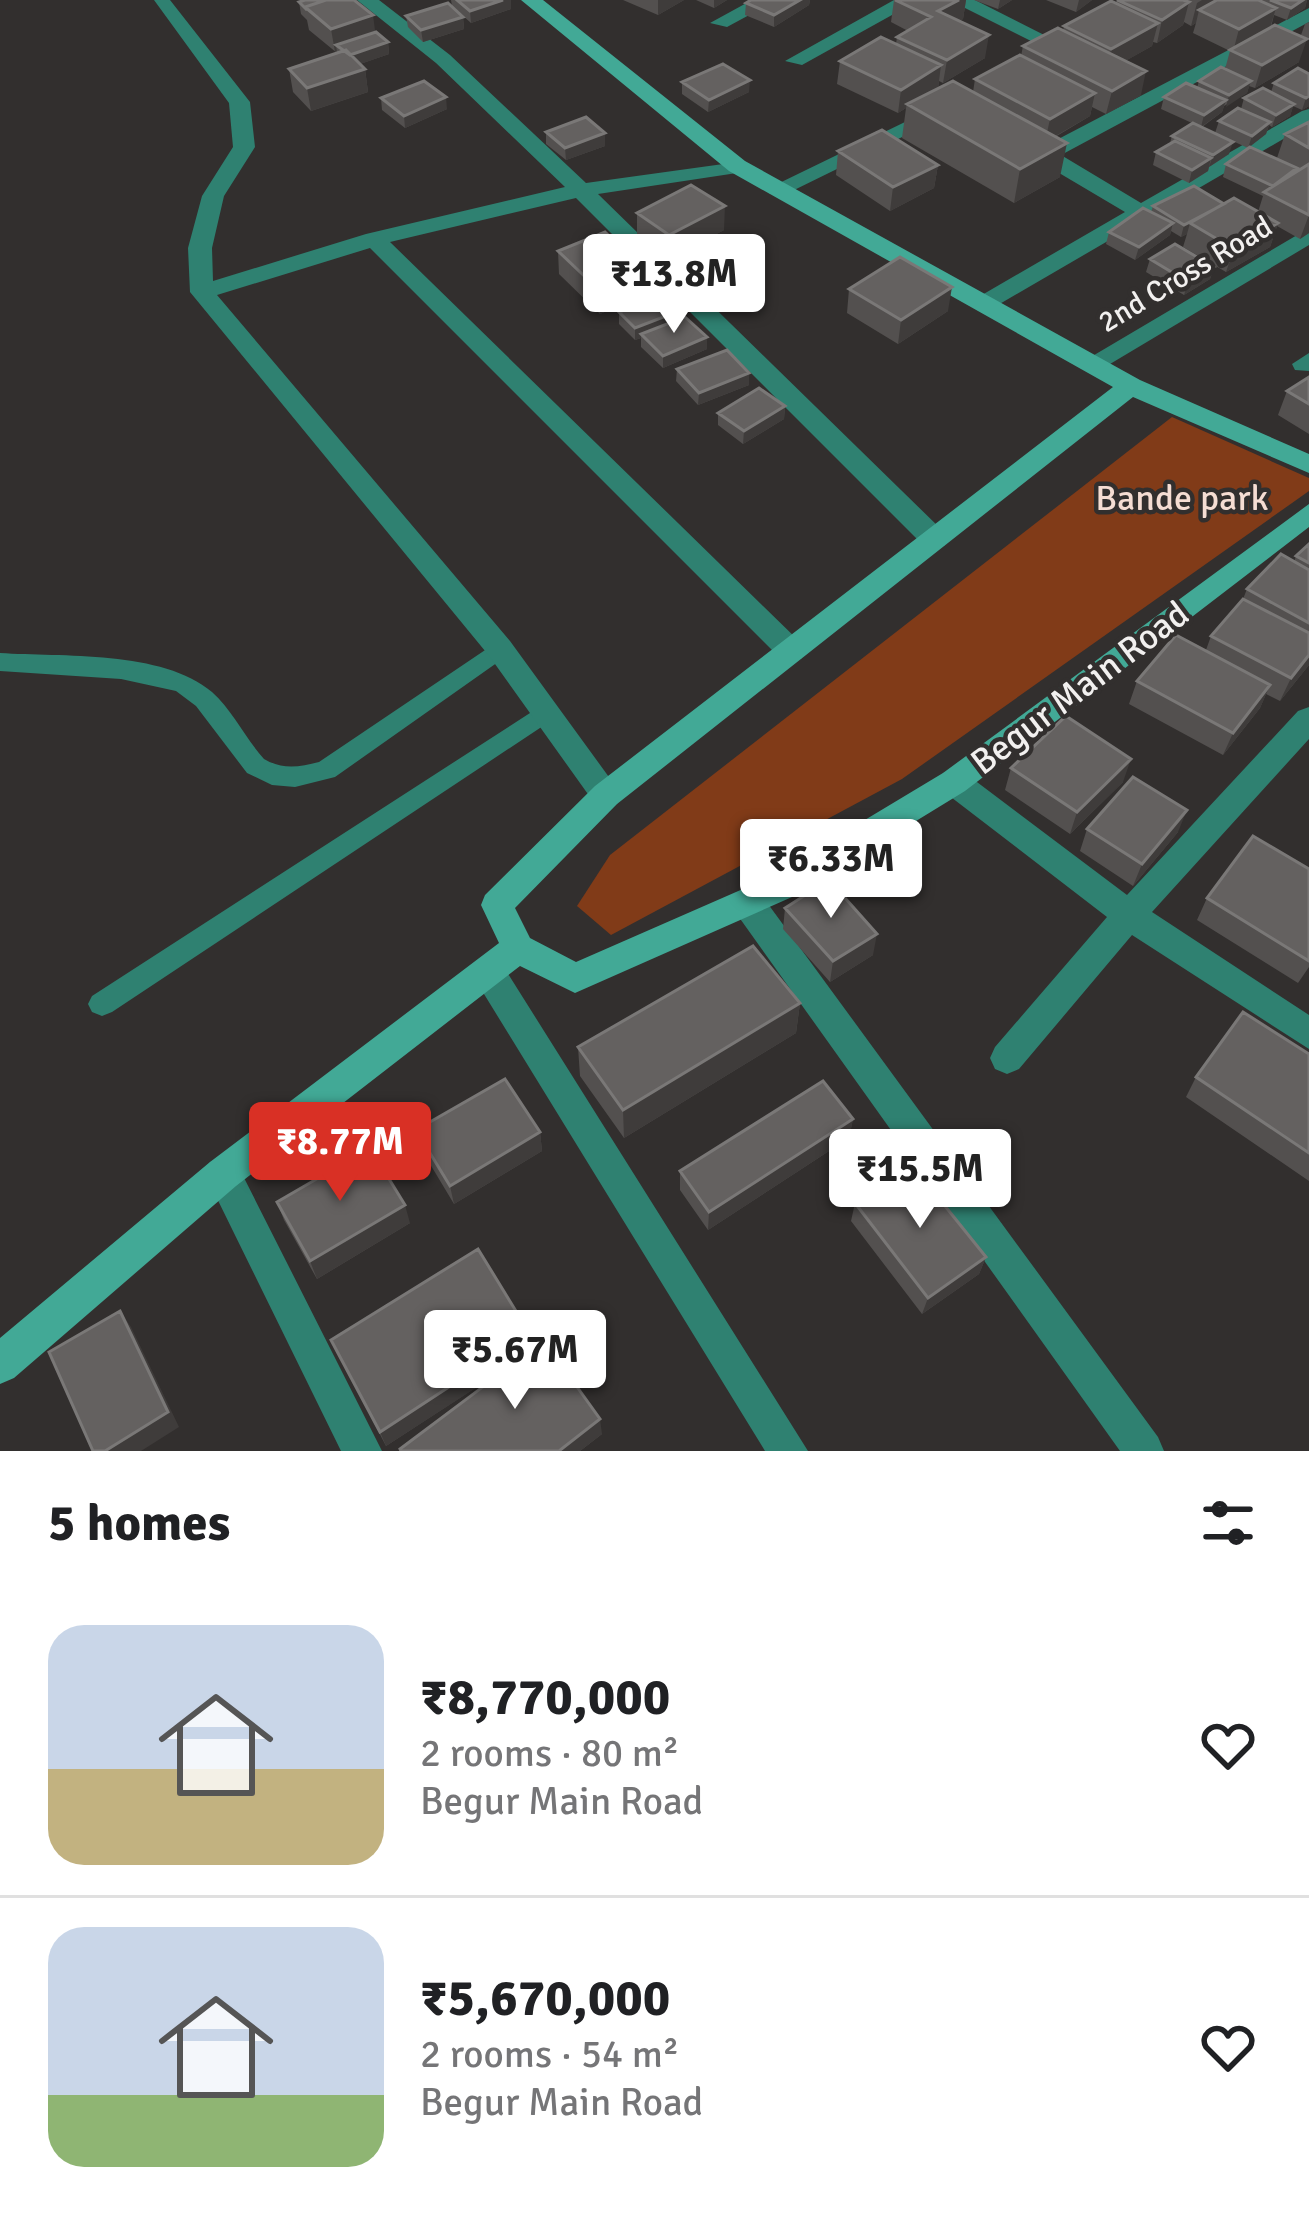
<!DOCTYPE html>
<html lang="en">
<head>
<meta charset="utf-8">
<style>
	body { margin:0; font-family:Signika,sans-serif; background:#f6f6f6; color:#202124; height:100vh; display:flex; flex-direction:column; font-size:45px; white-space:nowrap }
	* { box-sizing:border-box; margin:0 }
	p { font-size:39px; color:#757577 }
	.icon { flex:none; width:66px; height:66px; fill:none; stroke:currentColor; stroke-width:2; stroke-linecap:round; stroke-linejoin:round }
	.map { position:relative; height:1451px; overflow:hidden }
	.drawer { display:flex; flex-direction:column; background:#fff; flex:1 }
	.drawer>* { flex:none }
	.price { position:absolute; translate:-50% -102px; padding:0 27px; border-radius:12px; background:#fff; color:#222; font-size:39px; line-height:78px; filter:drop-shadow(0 3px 6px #0008) }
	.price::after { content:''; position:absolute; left:50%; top:72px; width:36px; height:27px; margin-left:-18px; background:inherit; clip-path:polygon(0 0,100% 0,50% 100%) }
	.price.on { background:#d93025; color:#fff }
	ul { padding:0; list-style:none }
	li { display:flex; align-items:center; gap:36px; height:300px; padding:0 48px }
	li+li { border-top:3px solid #e0e0e0 }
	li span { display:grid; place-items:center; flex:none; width:336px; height:240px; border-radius:36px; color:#555 }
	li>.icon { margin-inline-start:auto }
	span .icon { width:144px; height:144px; fill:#fffc; stroke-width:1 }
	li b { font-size:51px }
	h2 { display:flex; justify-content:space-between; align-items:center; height:144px; padding:0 48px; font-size:51px }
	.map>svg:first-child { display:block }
	.green { fill:#813b18 }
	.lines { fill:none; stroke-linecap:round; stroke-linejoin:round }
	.lane { fill:#2f8171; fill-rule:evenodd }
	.street { fill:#2f8171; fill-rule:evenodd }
	.secondary { fill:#42a996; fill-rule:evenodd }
	.wall { fill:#53504f }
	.shaded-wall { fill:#3f3c3b }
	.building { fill:#646160; stroke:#7a7877; stroke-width:3 }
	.labels { text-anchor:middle; stroke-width:9; stroke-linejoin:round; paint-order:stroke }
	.far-street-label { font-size:30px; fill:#f2f0ef; stroke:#322f2e }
	.park-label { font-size:36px; fill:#f5ddd3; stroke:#322f2e }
	.street-label { font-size:36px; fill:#f2f0ef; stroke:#322f2e }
</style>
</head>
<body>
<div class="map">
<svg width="1309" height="1451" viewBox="0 0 1309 1451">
	<rect width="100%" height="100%" fill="#322f2e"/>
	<path class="green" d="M1172 417 1309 478V491L902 779 611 935 577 906 610 855Z"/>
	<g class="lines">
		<path class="lane" d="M500 640 512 649 508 655 335 777 295 787 272 785 247 773 196 706 176 691 121 679 0 671V653C61 657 163 650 212 692 233 711 245 738 264 759 283 770 299 767 319 762Z
			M547 702 555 704 559 711 555 718 112 1012 102 1016 92 1012 88 1004 92 996Z"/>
		<path class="street" d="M154 0H170L250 102 255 147 224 196 212 248 213 281 366 234 565 187 436 63 357 0H379L450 55 586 183 745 161V171L737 173 598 194 944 532 948 539 944 546H924L576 198 390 242 801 643 805 651 801 659H781L370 248 217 295 510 641 622 795 617 804 606 807 595 804 490 657 190 292 188 248 202 196 233 147 229 103Z
			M752 0H777L727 27 710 23Z
			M894 0H919L802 65 785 61Z
			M949 0H975L1056 41 1039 45Z
			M1309 8V22L1061 155 1141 203 1302 111 1309 109V124L991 309H975V299L1125 212 1022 151V141L1045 146Z
			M940 105 951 111 947 115 786 194H770L767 189Z
			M1309 228V245L1100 370 1091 372 1079 364Z
			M1309 353V371L1295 370 1292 364Z
			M1309 707V739L1152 912 1309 1015V1049L1132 935 1019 1069 1007 1074 995 1069 990 1058 995 1047 1107 917 943 791 939 782 943 773 954 770 965 773 1127 895 1298 711Z
			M748 889 760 893 1158 1437 1164 1451H1120L736 913 732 903 736 893Z
			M488 956 500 961 808 1451H765L476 981 471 971 476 961Z
			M223 1157 236 1162 382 1451H341L205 1174 210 1162Z"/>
		<path class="secondary" d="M521 0H543L745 161 1140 380 1309 454V473L1133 397 617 804 515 908 530 938 576 962 770 877 943 773 1309 504V527L965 791 792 897 575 993 520 966 236 1186 14 1378 0 1384V1338L210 1162 499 943 481 905 485 895 595 786 1113 387 729 171Z"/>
	</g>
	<path class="wall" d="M451 0H511V9L471 23 452 6Z
		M623 0H684L658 15Z
		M696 0H727L714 8Z
		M751 0H810L809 5 774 27 745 15 746 3Z
		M894 0H966L963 19 959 21 985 58 943 83 939 81 938 88 973 92 975 79 1021 56 1023 46 1063 31 1064 26 1116 3 1117 0H1307L1305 8 1287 20 1274 15 1271 27 1299 62 1255 88 1249 86 1247 93 1224 106 1222 112 1202 127 1229 154 1209 167 1208 171 1189 183 1153 165 1156 152 1170 143 1172 136 1192 123 1161 109 1164 97 1197 88 1199 81 1225 69 1230 51 1193 33 1196 23 1191 26 1184 22 1183 25 1157 43 1153 42 1152 46 1125 61 1141 95 1106 114 1092 107 1090 116 1055 137 1060 177 1014 203 902 138 906 108 898 113 837 84 840 61 896 44 897 37 908 31 891 22Z
		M974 0H1012L998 9Z
		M1046 0H1092L1076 12Z
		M299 2 375 32 388 42 389 54 360 64 365 69 368 92 311 111 293 92 289 69 337 53 309 30 307 20 301 14Z
		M406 16 463 17 464 29 423 42 408 27Z
		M1309 22V39L1301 35 1305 24Z
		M1309 74V106L1302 110 1293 106 1290 116 1272 127 1269 125 1266 134 1248 148 1215 133 1219 121 1241 109 1244 98 1271 92 1274 83Z
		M682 82 749 92 708 112 682 94Z
		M381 98 447 109 405 128 382 110Z
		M1309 122V233L1300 239 1277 226 1270 247 1226 272 1183 247 1187 234 1181 237 1171 231 1170 235 1135 260 1106 244 1109 232 1151 212 1153 206 1224 204 1258 212 1263 196 1223 177 1226 164 1289 165 1277 158 1285 134Z
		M546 132 605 133V146L566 160 546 144Z
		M838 151 938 165 934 188 890 211 836 175Z
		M637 213 724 230 669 259 637 237Z
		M558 251 646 294 600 314 559 274Z
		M1150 259 1214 267 1210 279 1184 295 1146 272Z
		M849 289 948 311 898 344 847 313Z
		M619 312 674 313V321L707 349 663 368 641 347V338L635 340 619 324Z
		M677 369 749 373V385L698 405 676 381Z
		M1309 377V434L1278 415 1287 391Z
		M785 406 784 419 743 444 718 425V413Z
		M1309 544V665L1280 701 1266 694 1260 708 1223 755 1129 704 1137 681 1206 650 1211 636 1243 599 1247 589 1294 562 1296 556Z
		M1011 768 1123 782 1070 834 1005 790Z
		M1087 829 1178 832 1133 886 1080 851Z
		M1309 869V967L1298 983 1197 920 1207 898Z
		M785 908 873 955 830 982 783 929Z
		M800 1003 796 1033 624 1138 580 1076 578 1047Z
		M1309 1054V1181L1186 1097 1196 1077Z
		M853 1119 849 1138 708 1230 680 1190V1171Z
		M416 1130 540 1132 542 1151 454 1204 421 1149Z
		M277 1202 410 1223 317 1279 284 1220Z
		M855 1203 986 1257 979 1274 922 1314 851 1221Z
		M530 1334 532 1350 602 1434 580 1451H400L524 1356 386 1446 331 1340Z"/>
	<path class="shaded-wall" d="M503 0H511V9L471 23 470 11Z
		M658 0H684L658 15Z
		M714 0H727L714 8Z
		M800 0H810L809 5 774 27V15Z
		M959 0H966L963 19 935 34 938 11Z
		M1000 0H1012L998 9Z
		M1079 0H1092L1076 12Z
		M1202 0H1233L1199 10 1196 23 1191 26 1197 3Z
		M1303 0H1307L1305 8 1287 20 1291 8Z
		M1189 2 1183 25 1157 43 1162 20Z
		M1276 8 1269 31 1233 52 1239 29Z
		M373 15 376 38 336 45 337 52H335L331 29Z
		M463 17 464 29 423 42 421 30Z
		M1158 23 1152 46 1106 72 1111 49Z
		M989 35 985 58 943 83 947 60Z
		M1307 39 1299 62 1255 88 1262 65Z
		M388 42 389 54 349 68 348 56Z
		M941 65 938 89 907 104 906 108 898 113 901 90Z
		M365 69 368 92 311 111 307 88Z
		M1146 71 1141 95 1106 114 1112 91Z
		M750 80 749 92 708 112 709 100Z
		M1251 81 1247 93 1226 107 1229 95Z
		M1095 93 1090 116 1045 142 1050 119Z
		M1309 96V106L1302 110 1306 98Z
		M446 97 447 109 405 128 404 116Z
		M1226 100 1222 112 1201 127 1204 115Z
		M1294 104 1290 116 1272 127 1276 115Z
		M1270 122 1266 134 1248 148 1252 136Z
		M605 133V146L566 160 565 148Z
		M1233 142 1229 154 1209 167 1213 155Z
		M1067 143 1060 177 1014 203 1020 169Z
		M1211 158 1208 171 1189 183 1192 170Z
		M938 165 934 188 890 211 893 187Z
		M1225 205 1190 223 1187 234 1181 237 1184 225Z
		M725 206 724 230 669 259V235Z
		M1309 215V233L1300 239Z
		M1173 223 1170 235 1135 260 1139 247Z
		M1278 223 1270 247 1226 272 1234 249Z
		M1214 267 1210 279 1184 295 1188 282Z
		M646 271V294L600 314 599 290Z
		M952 287 948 311 898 344 901 320Z
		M674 313V325L641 334V338L635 340V328Z
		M707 337V349L663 368V356Z
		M749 373V385L698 405 699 393Z
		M785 406 784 419 743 444 744 431Z
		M1309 655V665L1280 701 1291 678Z
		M1270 685 1260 708 1223 755 1233 733Z
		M1131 759 1123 782 1070 834 1077 812Z
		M1187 810 1178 832 1133 886 1142 864Z
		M877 934 873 955 830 982 833 961Z
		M800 1003 796 1033 624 1138 623 1110Z
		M853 1119 849 1138 708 1230 709 1212Z
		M540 1132 542 1151 454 1204 450 1186Z
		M405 1205 410 1223 317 1279 310 1261Z
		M986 1257 979 1274 922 1314 928 1298Z
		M120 1311 131 1327 179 1427 141 1451H105Z
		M530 1334 533 1351 386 1446 380 1432Z
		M600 1419 602 1434 580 1451H559Z"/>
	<path class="building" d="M305 0H326L305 7 307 10 299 2Z
		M326 0H354L373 15 331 29 305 7Z
		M457 0H503L470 11Z
		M751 0H800L774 15 746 3Z
		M895 0H959L938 11 989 35 947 60 897 37 931 17Z
		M1117 0H1183L1189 2 1162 20Z
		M1217 0H1258L1276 8 1239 29 1199 10Z
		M1270 0H1303L1291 8Z
		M1111 1 1158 23 1111 49 1064 26Z
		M448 3 463 17 421 30 406 16Z
		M1275 25 1307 39 1262 65 1230 50Z
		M1058 28 1146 71 1112 91 1023 46Z
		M376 32 388 42 350 55 336 45Z
		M881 37 941 65 901 90 840 61Z
		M346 50 365 69 307 88 289 69Z
		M1020 55 1095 93 1050 119 975 79Z
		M723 64 750 80 709 100 682 82Z
		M1221 67 1251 81 1229 95 1199 81Z
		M1298 68 1309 74V96L1306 98 1274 83Z
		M424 81 446 97 404 116 381 98Z
		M953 81 1067 143 1020 169 907 104Z
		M1186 83 1226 100 1204 115 1164 97Z
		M1263 88 1294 104 1276 115 1244 98Z
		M1238 108 1270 122 1252 136 1219 121Z
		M586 117 605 133 565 148 546 132Z
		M1309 122V148L1285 134Z
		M1193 123 1233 142 1213 155 1172 136Z
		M882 130 938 165 893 187 838 151Z
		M1175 141 1211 158 1192 170 1156 152Z
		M1250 147 1297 168 1273 186 1226 164Z
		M1309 164V215L1264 192Z
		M691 185 725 206 669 235 637 213Z
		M1194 186 1224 204 1184 225 1153 206Z
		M1234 198 1278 223 1234 249 1190 223Z
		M1143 208 1173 223 1139 247 1109 232Z
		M605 232 646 271 599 290 558 251Z
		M1175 244 1214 267 1188 282 1150 259Z
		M900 257 952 287 901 320 849 289Z
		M658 297 674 313 635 328 619 312Z
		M685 317 707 337 663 356 641 334Z
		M727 350 749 373 699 393 677 369Z
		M1309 377V404L1287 391Z
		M759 388 785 406 744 431 718 413Z
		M1309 544V563L1296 556Z
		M1281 554 1309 570V623L1247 589Z
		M1243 599 1309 633V655L1291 678 1211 636Z
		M1176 635 1270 685 1233 733 1137 681Z
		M1066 716 1131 759 1077 812 1011 768Z
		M1133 777 1187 810 1142 864 1087 829Z
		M1253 836 1309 869V961L1207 898Z
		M829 880 877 934 833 961 785 908Z
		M753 946 800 1003 623 1110 578 1047Z
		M1243 1012 1309 1054V1153L1196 1077Z
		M505 1079 540 1132 450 1186 416 1130Z
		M823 1081 853 1119 709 1212 680 1171Z
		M370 1148 405 1205 310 1261 277 1202Z
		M912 1165 986 1257 928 1298 855 1203Z
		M478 1249 530 1334 380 1432 331 1340Z
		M120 1311 168 1412 105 1451H93L49 1352Z
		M544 1341 600 1419 559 1451H401L400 1449Z"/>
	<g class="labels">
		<g class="far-street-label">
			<text transform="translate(1185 274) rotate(-31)" y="10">2nd Cross Road</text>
		</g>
		<g class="park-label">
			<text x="1182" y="510">Bande park</text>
		</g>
		<g class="street-label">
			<text transform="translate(1079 687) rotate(-37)" y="13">Begur Main Road</text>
		</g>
	</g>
</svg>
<b class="price" style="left:674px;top:336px">₹13.8M</b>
<b class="price" style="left:831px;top:921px">₹6.33M</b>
<b class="price on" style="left:340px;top:1204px">₹8.77M</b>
<b class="price" style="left:920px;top:1231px">₹15.5M</b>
<b class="price" style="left:515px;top:1412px">₹5.67M</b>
</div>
<section class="drawer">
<h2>5 homes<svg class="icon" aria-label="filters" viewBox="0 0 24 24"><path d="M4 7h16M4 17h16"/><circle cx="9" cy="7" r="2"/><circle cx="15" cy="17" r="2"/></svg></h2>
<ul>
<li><span style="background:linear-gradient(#c9d6e8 60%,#c2b280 0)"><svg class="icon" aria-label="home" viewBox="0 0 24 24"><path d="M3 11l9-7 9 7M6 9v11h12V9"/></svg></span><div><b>₹8,770,000</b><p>2 rooms · 80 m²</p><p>Begur Main Road</p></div><svg class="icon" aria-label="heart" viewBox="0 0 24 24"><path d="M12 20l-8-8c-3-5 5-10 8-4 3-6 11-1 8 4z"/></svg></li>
<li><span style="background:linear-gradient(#c9d6e8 70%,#8fb573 0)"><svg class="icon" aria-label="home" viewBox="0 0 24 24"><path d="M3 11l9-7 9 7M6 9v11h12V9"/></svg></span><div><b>₹5,670,000</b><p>2 rooms · 54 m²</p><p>Begur Main Road</p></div><svg class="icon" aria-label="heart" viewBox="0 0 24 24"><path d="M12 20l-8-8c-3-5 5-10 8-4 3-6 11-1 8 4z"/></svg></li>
</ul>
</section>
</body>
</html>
